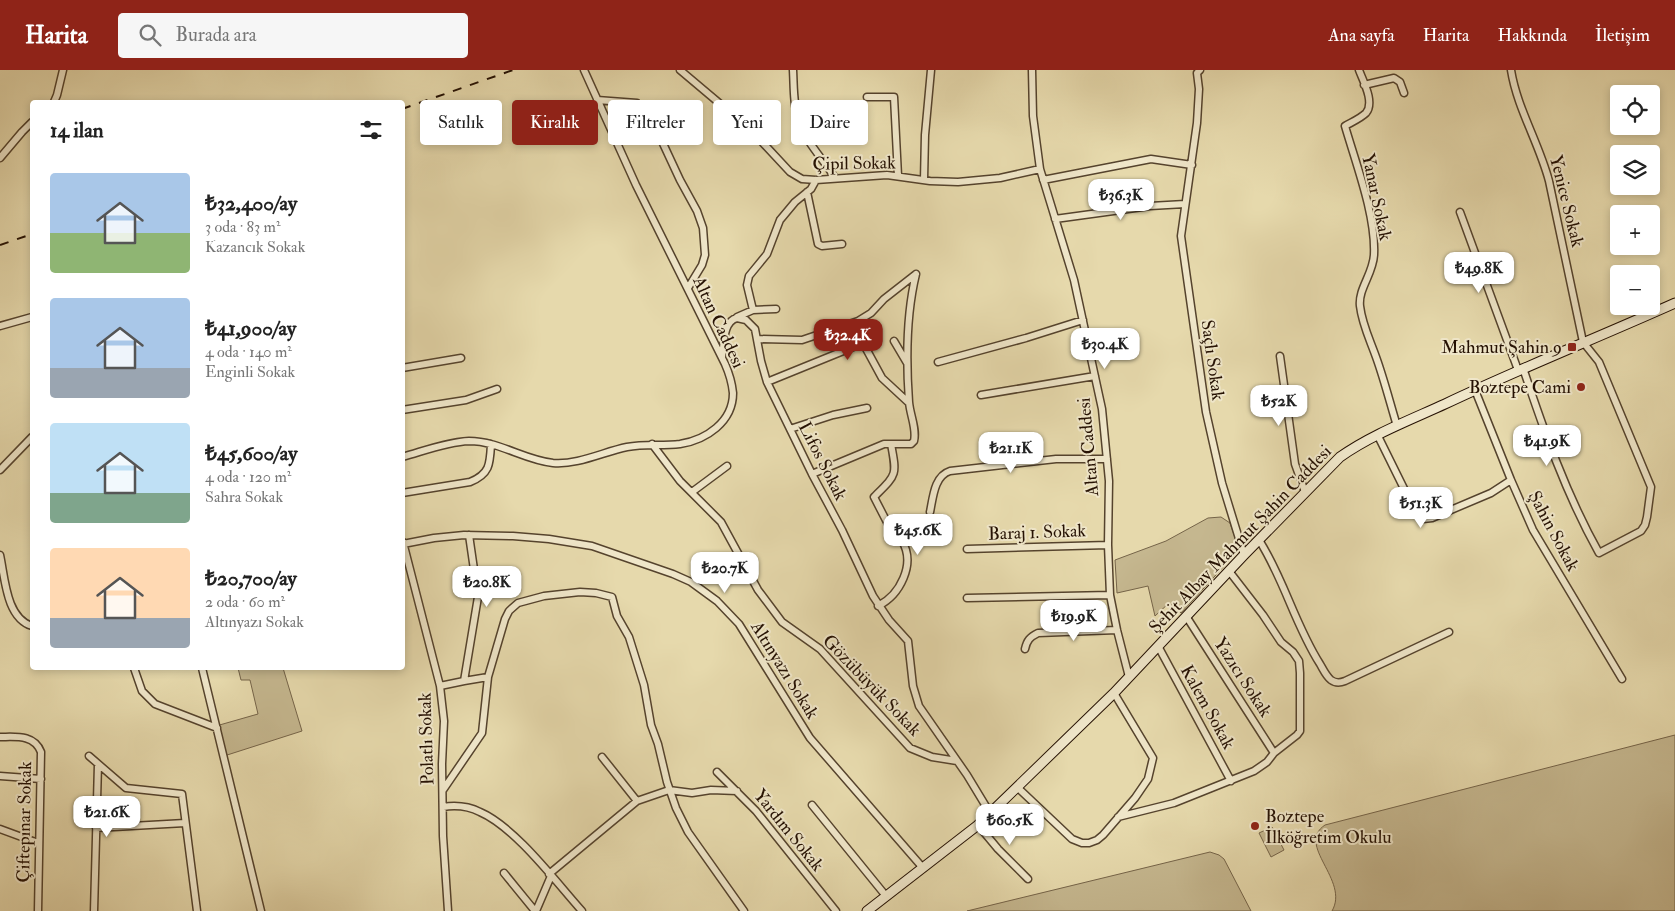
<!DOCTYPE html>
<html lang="tr">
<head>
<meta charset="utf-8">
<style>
	body { margin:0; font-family:"IM FELL Double Pica",serif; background:#f6f6f6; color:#222; height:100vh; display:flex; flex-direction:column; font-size:19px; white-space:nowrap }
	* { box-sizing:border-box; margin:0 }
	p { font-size:16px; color:#767676 }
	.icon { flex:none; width:28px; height:28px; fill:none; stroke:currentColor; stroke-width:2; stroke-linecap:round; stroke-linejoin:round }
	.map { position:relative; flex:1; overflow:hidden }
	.panel { position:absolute; left:30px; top:30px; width:375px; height:570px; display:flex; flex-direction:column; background:#fff; border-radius:5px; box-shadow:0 2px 8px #0003 }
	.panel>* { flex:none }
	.banner { position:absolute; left:420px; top:30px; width:475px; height:45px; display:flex; gap:10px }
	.buttons { position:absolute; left:1610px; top:15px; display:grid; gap:10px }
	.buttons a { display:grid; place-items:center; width:50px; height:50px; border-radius:5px; background:#fff; box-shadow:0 2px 8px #0003; font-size:25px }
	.price { position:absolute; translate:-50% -42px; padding:0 11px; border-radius:10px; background:#fff; color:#222; font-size:16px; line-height:32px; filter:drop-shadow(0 1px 2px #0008) }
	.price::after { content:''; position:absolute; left:50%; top:30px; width:15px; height:11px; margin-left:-8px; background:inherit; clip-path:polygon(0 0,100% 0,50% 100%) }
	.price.on { background:#8f2418; color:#fff }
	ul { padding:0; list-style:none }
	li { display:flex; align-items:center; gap:15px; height:125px; padding:0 20px }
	li span { display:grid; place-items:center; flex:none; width:140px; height:100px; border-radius:5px; color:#555 }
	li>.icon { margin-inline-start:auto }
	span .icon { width:60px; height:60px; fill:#fffc; stroke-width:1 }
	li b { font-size:21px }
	h2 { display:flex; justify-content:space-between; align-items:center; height:60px; padding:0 20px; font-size:21px }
	.chip { padding:0 18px; border-radius:5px; background:#fff; box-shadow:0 2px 8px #0003; font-size:18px; line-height:45px }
	.chip.on { background:#8f2418; color:#fff }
	header { display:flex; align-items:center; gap:30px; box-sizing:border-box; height:70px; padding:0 25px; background:#8f2418; color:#fff }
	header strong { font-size:24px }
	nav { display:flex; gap:28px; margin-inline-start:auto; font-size:18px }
	.search { width:350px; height:45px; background:#f6f6f6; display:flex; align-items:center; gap:12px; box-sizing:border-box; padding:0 18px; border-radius:5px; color:#767676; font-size:19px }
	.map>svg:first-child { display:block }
	.green { fill:#c5b78f; stroke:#756449 }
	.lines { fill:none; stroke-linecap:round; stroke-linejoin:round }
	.street-casing { stroke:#55432d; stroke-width:9 }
	.secondary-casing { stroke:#251103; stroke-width:11 }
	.street { stroke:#efe6c9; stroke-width:6 }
	.secondary { stroke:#efe6c9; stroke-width:9 }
	.rail { stroke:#251103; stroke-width:2; stroke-dasharray:9 9; stroke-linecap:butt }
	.poi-dot { fill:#8f2418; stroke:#efe6c9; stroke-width:2 }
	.labels { text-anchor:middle; stroke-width:4; stroke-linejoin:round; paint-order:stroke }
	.street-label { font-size:18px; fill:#251103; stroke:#efe6c9 }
	.poi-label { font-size:18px; fill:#251103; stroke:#efe6c9; text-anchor:end }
</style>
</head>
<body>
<header>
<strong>Harita</strong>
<div class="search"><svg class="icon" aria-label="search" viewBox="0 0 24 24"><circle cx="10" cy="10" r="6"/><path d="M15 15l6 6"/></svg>Burada ara</div>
<nav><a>Ana sayfa</a><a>Harita</a><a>Hakkında</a><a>İletişim</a></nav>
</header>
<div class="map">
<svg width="1675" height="841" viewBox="0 0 1675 841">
	<rect width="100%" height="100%" fill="#e6d9ac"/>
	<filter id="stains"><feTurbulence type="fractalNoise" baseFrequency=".004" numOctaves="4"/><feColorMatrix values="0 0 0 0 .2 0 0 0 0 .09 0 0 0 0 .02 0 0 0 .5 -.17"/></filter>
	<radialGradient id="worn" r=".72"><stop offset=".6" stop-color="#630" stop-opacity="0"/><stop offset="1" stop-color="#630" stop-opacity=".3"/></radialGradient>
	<path class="green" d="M1221 447 1230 453 1238 476 1237 482 1181 543 1169 533 1155 546 1148 516 1117 523 1115 490 1166 471 1208 448Z
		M238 598H283L302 661 224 686 216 656 258 644 250 610H241Z
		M1675 665V841H1332C1350 810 1295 775 1325 755Z
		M1272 757 1284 780 1271 787 1259 763Z
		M1210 782 1219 785 1224 789 1251 841H967Z"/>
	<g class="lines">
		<defs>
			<path id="street" d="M680 0 750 59 790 102 802 109 816 110 887 105 930 111 958 112 1000 108 1040 99
				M793 0C794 17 793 35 799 51 805 71 824 90 835 108
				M1032 0 1033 46 1040 99 1074 210 1102 339 1109 411 1108 475 1110 525 1117 560 1129 607
				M1200 0 1197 3 1199 19 1197 53 1181 166 1206 342 1222 413 1244 485
				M1359 0C1363 11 1375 32 1366 43 1361 48 1352 52 1345 56 1356 94 1376 146 1374 185 1373 204 1358 219 1360 236 1362 254 1370 270 1376 287 1384 309 1390 333 1397 356
				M1511 0C1517 38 1539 73 1549 111L1583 272 1599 292 1651 417 1647 447 1645 455 1641 461 1599 483C1566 424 1544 361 1523 298
				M1364 15 1394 8 1400 12 1404 23
				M867 27H894L898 106
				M597 30 637 33 660 67 680 110 697 141 703 158 705 185 702 195 688 218
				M54 32 57 25 63 0
				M0 88 22 62 32 52
				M924 110 925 65 931 0
				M1043 110 1151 89 1192 95
				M807 122 818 174 822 176 842 174
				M1460 142 1518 300
				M1055 149 1150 136 1185 134
				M753 240 747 215 749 206 767 184 780 150 795 132 811 119 816 110
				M737 247 753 240 776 239
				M0 256 32 247
				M757 269 802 270 858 251 871 243 884 229 916 204
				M894 271 907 293
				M1280 286 1295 394 1305 422
				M722 287C724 274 723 251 737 248L746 250 755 259 761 291 767 312 812 404 842 460 873 526 889 550 908 571 913 616 919 636 967 705 990 743
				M938 292 1026 268 1083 250
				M402 298 461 288
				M767 312 863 273 882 308 909 333
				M1475 320 1511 410 1533 460 1622 609
				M981 325 1095 306
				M402 340 466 330 497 319
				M790 359 833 345 867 338
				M1378 366 1417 445 1423 449 1432 448 1491 423 1511 410
				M652 374 680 411 721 452 758 520 782 552 820 579 910 678 932 687 957 691
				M402 387C424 381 447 372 469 371 499 371 524 390 553 393 578 395 603 382 627 377 645 374 662 376 680 374 706 370 733 352 733 323 732 313 729 303 725 294L636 115 584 0
				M0 400 32 367
				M812 404 884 374H911L914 371C917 359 910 345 909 332 906 290 906 245 916 204
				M692 422 727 396
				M402 423 470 412C490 404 490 394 491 374
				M930 442C933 428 934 406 950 401L1056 389H1107
				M1259 470C1284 509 1295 555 1320 594 1323 599 1326 606 1331 610 1335 613 1340 613 1345 611L1449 562
				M403 472 440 616 444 651 442 694 443 766 448 841
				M403 474 434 468 464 465 513 466 549 469 592 476 673 504 691 512 717 531 739 554 810 668 923 798
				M967 479 1108 475
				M0 485C5 508 6 548 32 556
				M967 528 1110 525
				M878 536C900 525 916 494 902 471 899 466 897 462 891 460L874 427C897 404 897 406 891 374
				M1186 546 1274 683
				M1158 576 1231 711
				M1025 579C1027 570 1030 567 1038 563L1117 560
				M134 598 142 621 155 634 217 658
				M202 598 261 841
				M464 611 478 527 469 465
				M440 616 464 611 488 607
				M0 667C15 667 34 664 41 682L38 841
				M89 686 126 718 182 724 197 841
				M602 687 637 731
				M717 702 756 741 836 841
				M0 706 41 709
				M1017 717 1072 769 1082 773H1089L1097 770 1103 765 1135 728 1148 709 1153 688 1114 623
				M443 720 482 663 488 607 505 549 509 541 518 533 544 526 580 522 596 523 612 527 617 546 629 567 644 615 651 655 658 674 667 712 676 738 688 762 744 841
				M812 735 886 826
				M443 737C456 735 468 736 480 742 515 757 556 812 582 841
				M1118 747 1174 733 1254 701 1267 692 1274 683 1297 665 1300 661V603L1299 591 1293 582 1281 572 1263 545 1229 501
				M978 755 998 779 1028 809
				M96 758 185 753
				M0 759 38 773
				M504 803 535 841
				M549 804 637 731 669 720 692 723 711 720 737 721
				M94 841 98 694
				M536 841 551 806"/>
			<path id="secondary" d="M867 841 978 755 1114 623 1244 485 1340 387C1371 365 1410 350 1445 334 1521 298 1599 267 1675 233"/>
		</defs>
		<use href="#street" class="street-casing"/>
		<use href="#secondary" class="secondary-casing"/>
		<use href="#street" class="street"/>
		<use href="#secondary" class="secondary"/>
		<path class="rail" d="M402 39 513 0
			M0 175 32 164"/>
	</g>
	<g class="poi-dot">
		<rect x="1567" y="272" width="10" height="10" rx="2.5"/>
		<circle cx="1581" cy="317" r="5"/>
		<circle cx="1255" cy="756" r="5"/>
	</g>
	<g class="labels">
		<g class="street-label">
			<text transform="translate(854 93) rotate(-1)" y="6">Çipil Sokak</text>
			<text transform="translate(1377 127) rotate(78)" y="6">Yanar Sokak</text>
			<text transform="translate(1567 131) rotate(76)" y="6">Yenice Sokak</text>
			<text transform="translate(719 252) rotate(65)" y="6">Altan Caddesi</text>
			<text transform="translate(1213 290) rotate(82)" y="6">Saçlı Sokak</text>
			<text transform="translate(1088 377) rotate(-95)" y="6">Altan Caddesi</text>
			<text transform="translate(823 391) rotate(63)" y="6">Lifos Sokak</text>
			<text transform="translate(1554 461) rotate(62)" y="6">Şahin Sokak</text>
			<text transform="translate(1037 462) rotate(-2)" y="6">Baraj 1. Sokak</text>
			<text transform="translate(1240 469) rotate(-46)" y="6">Şehit Albay Mahmut Şahin Caddesi</text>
			<text transform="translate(785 600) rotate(58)" y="6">Altınyazı Sokak</text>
			<text transform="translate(1243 607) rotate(57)" y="6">Yazıcı Sokak</text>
			<text transform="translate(872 615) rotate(46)" y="6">Gözübüyük Sokak</text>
			<text transform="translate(1208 637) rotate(61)" y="6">Kalem Sokak</text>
			<text transform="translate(426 669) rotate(-92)" y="6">Polatlı Sokak</text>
			<text transform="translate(24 752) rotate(-89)" y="6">Çiftepınar Sokak</text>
			<text transform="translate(789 760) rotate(51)" y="6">Yardım Sokak</text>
		</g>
		<g class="poi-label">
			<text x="1562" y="283">Mahmut Şahin 9</text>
			<text x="1571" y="323">Boztepe Cami</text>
			<text x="1265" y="752" text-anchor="start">Boztepe<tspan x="1265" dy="21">İlköğretim Okulu</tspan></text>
		</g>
	</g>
	<rect width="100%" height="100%" filter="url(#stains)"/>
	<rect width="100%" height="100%" fill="url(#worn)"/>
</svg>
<div class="buttons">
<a><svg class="icon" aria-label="locate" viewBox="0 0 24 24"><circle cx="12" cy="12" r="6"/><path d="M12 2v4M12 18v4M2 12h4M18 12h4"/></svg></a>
<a><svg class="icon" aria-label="layers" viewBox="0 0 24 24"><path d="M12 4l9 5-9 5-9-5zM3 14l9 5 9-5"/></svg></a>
<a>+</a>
<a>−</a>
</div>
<b class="price" style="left:1121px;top:151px">₺36.3K</b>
<b class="price" style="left:1479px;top:224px">₺49.8K</b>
<b class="price on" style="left:848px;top:291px">₺32.4K</b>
<b class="price" style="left:1105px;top:300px">₺30.4K</b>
<b class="price" style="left:1279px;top:357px">₺52K</b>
<b class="price" style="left:1547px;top:397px">₺41.9K</b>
<b class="price" style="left:1011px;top:404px">₺21.1K</b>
<b class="price" style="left:1421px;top:459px">₺51.3K</b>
<b class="price" style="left:918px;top:486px">₺45.6K</b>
<b class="price" style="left:725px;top:524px">₺20.7K</b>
<b class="price" style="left:487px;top:538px">₺20.8K</b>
<b class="price" style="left:1074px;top:572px">₺19.9K</b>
<b class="price" style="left:107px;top:768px">₺21.6K</b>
<b class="price" style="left:1010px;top:776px">₺60.5K</b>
<div class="banner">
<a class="chip">Satılık</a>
<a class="chip on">Kiralık</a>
<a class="chip">Filtreler</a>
<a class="chip">Yeni</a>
<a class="chip">Daire</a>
</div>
<section class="panel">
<h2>14 ilan<svg class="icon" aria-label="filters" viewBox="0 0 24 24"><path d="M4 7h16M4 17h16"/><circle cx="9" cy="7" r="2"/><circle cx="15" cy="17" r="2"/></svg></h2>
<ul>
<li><span style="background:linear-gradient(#a9c7e8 60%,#8fb573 0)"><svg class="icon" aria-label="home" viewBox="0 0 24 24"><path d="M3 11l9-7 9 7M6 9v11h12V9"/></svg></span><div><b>₺32,400/ay</b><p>3 oda · 83 m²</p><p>Kazancık Sokak</p></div></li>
<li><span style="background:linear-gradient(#a9c7e8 70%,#9aa5b1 0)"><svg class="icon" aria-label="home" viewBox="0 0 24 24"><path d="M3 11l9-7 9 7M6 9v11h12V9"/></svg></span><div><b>₺41,900/ay</b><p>4 oda · 140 m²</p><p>Enginli Sokak</p></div></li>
<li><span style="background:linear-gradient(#bfe0f5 70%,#7fa58c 0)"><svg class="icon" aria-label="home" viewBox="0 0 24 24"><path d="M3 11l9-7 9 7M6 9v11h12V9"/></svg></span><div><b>₺45,600/ay</b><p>4 oda · 120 m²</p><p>Sahra Sokak</p></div></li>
<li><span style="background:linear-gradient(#ffd9b3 70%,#9aa5b1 0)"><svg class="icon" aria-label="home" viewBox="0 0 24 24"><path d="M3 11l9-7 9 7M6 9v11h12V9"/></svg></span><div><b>₺20,700/ay</b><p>2 oda · 60 m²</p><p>Altınyazı Sokak</p></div></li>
</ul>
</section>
</div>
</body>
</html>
